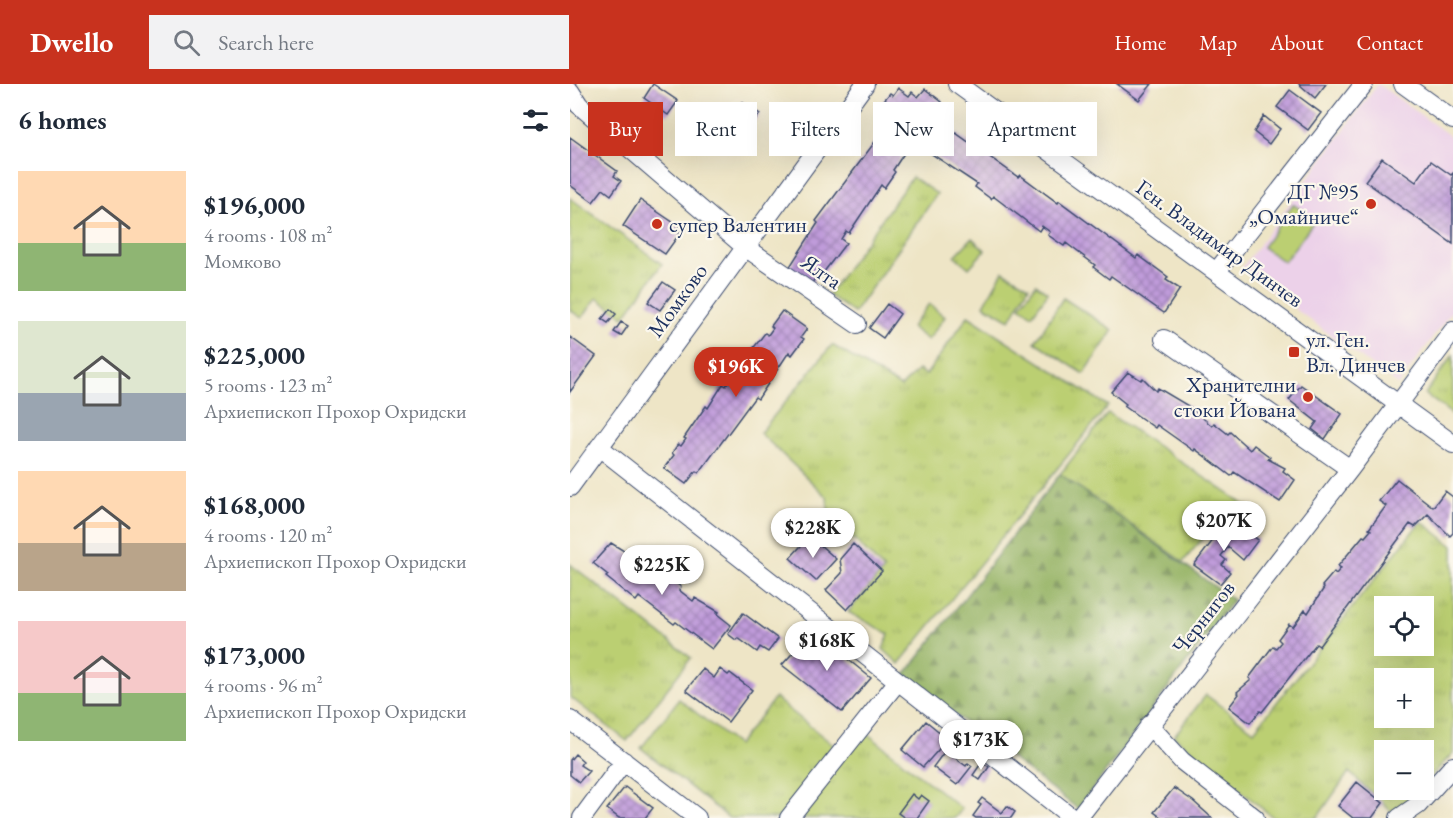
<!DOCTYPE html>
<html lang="en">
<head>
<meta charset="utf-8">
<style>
	body { margin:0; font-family:"EB Garamond",serif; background:#f2f2f3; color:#1f2937; height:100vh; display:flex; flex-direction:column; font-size:22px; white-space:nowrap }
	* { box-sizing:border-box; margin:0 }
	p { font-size:20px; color:#747a83 }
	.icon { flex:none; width:33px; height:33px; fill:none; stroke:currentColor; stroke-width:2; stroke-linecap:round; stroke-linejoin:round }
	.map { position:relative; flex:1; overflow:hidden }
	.details { display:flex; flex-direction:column; background:#fff; width:570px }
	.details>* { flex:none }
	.guide { position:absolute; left:18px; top:18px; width:570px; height:54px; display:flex; gap:12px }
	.tools { position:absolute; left:804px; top:512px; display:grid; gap:12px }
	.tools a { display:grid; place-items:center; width:60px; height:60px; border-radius:0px; background:#fff; box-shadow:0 6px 24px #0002; font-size:30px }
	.price { position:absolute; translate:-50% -51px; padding:0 14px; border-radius:21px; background:#fff; color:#222; font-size:20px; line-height:39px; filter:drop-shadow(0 2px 3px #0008) }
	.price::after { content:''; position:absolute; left:50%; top:36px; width:18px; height:14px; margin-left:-9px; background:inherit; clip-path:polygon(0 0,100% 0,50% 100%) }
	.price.on { background:#c8321e; color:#fff }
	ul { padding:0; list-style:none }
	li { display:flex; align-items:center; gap:18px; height:150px; padding:0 18px }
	li span { display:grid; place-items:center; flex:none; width:168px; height:120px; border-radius:0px; color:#555 }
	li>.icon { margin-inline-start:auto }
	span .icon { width:72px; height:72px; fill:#fffc; stroke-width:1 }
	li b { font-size:26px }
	h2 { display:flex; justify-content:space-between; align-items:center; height:72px; padding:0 18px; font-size:26px }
	.pill { padding:0 21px; border-radius:0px; background:#fff; box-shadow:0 6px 24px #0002; font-size:21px; line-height:54px }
	.pill.on { background:#c8321e; color:#fff }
	header { display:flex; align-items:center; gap:36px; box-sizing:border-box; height:84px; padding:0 30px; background:#c8321e; color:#fff }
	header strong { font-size:28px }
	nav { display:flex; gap:33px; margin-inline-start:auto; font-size:21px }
	.search { width:420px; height:54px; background:#f2f2f3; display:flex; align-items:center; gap:15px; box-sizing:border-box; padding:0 21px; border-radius:0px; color:#747a83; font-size:22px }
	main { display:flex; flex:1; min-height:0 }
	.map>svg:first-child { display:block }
	.built { fill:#ecd1e9 }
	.grass { fill:url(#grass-tufts); stroke:#6b7f68; stroke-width:1.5; fill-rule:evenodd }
	.forest { fill:url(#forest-firs); stroke:#587061; stroke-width:1.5 }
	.garden { fill:#bbcf72; stroke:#6b7f68; stroke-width:1.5 }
	.building { fill:url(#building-cross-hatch) }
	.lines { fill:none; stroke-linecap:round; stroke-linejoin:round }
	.minor-casing { stroke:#3b4a6e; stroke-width:20 }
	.minor { stroke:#fff; stroke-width:18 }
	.poi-dot { fill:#c8321e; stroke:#fbf7ec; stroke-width:2 }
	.labels { text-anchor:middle; stroke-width:4.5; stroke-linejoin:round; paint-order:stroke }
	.poi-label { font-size:22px; fill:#1b2f5e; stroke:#fbf7ec; text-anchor:end }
	.street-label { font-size:22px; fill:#1b2f5e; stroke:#fbf7ec }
</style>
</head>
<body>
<header>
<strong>Dwello</strong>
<div class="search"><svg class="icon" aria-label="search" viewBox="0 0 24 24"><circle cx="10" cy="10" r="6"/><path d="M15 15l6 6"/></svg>Search here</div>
<nav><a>Home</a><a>Map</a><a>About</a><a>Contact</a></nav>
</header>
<main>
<section class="details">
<h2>6 homes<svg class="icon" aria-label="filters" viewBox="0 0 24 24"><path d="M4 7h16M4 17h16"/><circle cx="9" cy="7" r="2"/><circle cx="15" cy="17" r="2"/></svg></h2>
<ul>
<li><span style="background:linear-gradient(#ffd9b3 60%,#8fb573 0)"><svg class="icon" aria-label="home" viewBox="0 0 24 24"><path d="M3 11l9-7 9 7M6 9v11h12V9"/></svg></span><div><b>$196,000</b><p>4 rooms · 108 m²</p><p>Момково</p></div></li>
<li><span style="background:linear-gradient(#dfe7d0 60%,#9aa5b1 0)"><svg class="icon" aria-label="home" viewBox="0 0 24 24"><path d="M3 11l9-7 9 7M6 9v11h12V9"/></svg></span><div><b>$225,000</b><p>5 rooms · 123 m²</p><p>Архиепископ Прохор Охридски</p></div></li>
<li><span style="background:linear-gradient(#ffd9b3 60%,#b9a48a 0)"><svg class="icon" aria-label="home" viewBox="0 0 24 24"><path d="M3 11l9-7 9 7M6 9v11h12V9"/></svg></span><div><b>$168,000</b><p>4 rooms · 120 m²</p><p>Архиепископ Прохор Охридски</p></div></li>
<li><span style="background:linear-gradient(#f6c9c9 60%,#8fb573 0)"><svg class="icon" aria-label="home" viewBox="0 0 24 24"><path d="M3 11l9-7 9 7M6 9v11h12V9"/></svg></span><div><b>$173,000</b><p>4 rooms · 96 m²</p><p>Архиепископ Прохор Охридски</p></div></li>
</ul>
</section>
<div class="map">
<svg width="883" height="734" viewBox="0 0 883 734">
	<defs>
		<pattern id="grass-tufts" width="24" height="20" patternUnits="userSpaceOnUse" patternTransform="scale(1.5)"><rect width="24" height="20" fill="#bbcf72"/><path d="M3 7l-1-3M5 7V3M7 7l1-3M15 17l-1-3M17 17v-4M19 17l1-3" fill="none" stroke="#a0b265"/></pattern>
		<pattern id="forest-firs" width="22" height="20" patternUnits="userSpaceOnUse" patternTransform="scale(1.5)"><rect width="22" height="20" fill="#94b264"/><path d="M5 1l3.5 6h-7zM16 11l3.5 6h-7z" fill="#789156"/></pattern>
		<pattern id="building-cross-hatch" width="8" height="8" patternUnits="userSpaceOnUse" patternTransform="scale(1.5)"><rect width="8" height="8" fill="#c09bda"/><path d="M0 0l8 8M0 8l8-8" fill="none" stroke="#9b7fb4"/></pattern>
	</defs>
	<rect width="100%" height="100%" fill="#fbf7ec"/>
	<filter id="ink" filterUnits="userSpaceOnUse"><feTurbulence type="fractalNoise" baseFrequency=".0167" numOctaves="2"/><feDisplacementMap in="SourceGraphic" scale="12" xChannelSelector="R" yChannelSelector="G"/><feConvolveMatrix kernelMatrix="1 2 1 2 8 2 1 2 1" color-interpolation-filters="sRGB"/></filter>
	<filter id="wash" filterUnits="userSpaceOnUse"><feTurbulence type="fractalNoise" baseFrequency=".008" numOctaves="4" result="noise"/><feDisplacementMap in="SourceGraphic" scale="24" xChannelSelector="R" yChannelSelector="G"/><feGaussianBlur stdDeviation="1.35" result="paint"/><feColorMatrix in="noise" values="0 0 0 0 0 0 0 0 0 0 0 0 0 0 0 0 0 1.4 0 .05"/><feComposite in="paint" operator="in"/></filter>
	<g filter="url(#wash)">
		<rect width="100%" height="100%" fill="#eee5c6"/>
		<path class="built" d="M808 0 883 54V226L828 301 671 185Z"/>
		<path class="grass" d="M342 93 367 110 284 229 258 211Z
			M0 114 92 180 54 233 27 214 12 234 0 226Z
			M402 154 415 166 399 184 385 172Z
			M433 187 459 202 440 236 414 221Z
			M466 200 478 209 462 231 450 222Z
			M493 214 543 246 514 290 465 258Z
			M359 220 375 233 358 256 341 243Z
			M398 232 538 322 329 580 313 565 319 550 278 528 314 486 284 455 270 453 265 458 252 444 259 435 257 413 190 349 262 261 331 303 348 286 356 291Z
			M883 271V331L855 310Z
			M538 329 696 435 675 449 651 432 613 478 490 390Z
			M851 437 883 462V669L854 700V666H814V705H849L824 730 779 688 747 734H704L604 652 636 611 684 647ZM814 522H854V561H814ZM814 594H854V633H814Z
			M0 480 121 574 57 657 0 613Z
			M205 614 267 664 212 734H159L71 664 109 615 167 661Z
			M294 647 392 725 385 734H226Z"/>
		<path class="forest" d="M490 390 663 516 508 725 334 592Z"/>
		<path class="garden" d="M723 120 745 136 714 178 693 163Z"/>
		<g id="blocks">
			<path class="building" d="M83 0 108 17 98 31 74 14Z
				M547 0H582L569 16Z
				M729 0H756L745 14Z
				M328 4 339 12 342 8 348 13 355 5 372 18 362 32 448 93 450 91 488 119 489 117 566 174 568 171 598 193 596 196 610 205 594 229 541 192 539 195 523 183 525 181 496 159 494 162 478 151 480 148 472 142 469 147 423 112 421 115 405 103 407 100 360 69 362 67 354 61 357 58 346 51 323 86 325 88 314 104 311 101 279 149 276 147 271 155 276 159 253 189 251 187 241 200 219 184 248 139 246 137 322 35 310 27 313 22 311 20 320 9 323 11Z
				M720 6 751 29 738 46 707 23Z
				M172 18 190 30 183 39 177 35 174 39 161 29 154 45 144 39 160 20 169 23Z
				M694 32 710 45 699 60 684 48Z
				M0 53 47 87 44 92 51 97 41 111 33 105 23 118 0 101Z
				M812 74 846 98 861 77 881 91 883 89V160L795 97Z
				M70 116 113 145 95 170 53 142Z
				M93 198 105 206 90 226 78 218Z
				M317 220 330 230 313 254 299 244Z
				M40 225 46 230 38 239 32 235Z
				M212 227 237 245 231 253 234 255 222 271 219 268 188 315 185 313 129 389 126 387 116 400 94 384 104 371 102 369 108 360 111 362 116 355 114 354 136 322 138 324 153 300 156 302 167 286 170 288 174 281 172 279 195 249 198 251 203 244 201 242Z
				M51 238 58 242 51 252 44 248Z
				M0 253 26 272 0 308Z
				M558 288 571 296 573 294 586 307 588 304 620 323 642 342 644 339 658 350 660 348 680 366 684 361 700 373 698 375 715 384 713 387 725 396 710 418 664 388 661 392 625 365 624 367 587 341 585 344 554 322 556 320 541 308Z
				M731 301 772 330 755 355 742 345 747 338 719 316Z
				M827 395 863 423 875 407 883 413V449L880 452 858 430 845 443 840 440 749 562 746 560 692 628 690 627 680 639 659 623 669 610 667 608 681 596 679 594 703 562 706 564 711 558 708 555 719 540 723 543 735 526 738 529 754 504 752 502 764 488 766 490 771 484 768 482 793 452 795 453 801 446 799 445 816 422 809 417Z
				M657 438 675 452 678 448 688 456 673 476 658 463 651 472 656 476 652 481 660 488 650 500 624 481Z
				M240 452 266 475 246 497 220 474Z
				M41 459 59 470 69 480 70 478 86 490 107 500 111 503 109 506 123 517 125 514 149 528 147 530 161 541 142 565 106 538 104 540 69 513 66 517 36 493 38 491 23 479Z
				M283 460 312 487 277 526 256 506 272 489 270 475Z
				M173 529 208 555 198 568 190 563 187 568 168 554 166 556 158 550Z
				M238 552 245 558 249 552 301 594 272 628 212 581Z
				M133 585 144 594 150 585 158 591 160 589 182 606 158 638 116 606Z
				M356 637 378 655 353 683 332 666Z
				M377 664 381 666 378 669 396 682 398 679 402 682 387 701 363 683Z
				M5 670 13 677 10 681 19 687 9 698 0 691V676Z
				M412 678 419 683 410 696 403 691Z
				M787 698 813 719 802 734H783L768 722Z
				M55 703 83 724 75 734H49L37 725Z
				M604 704 623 717 642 734H592L584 728Z
				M342 710 348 715 351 711 359 717 347 734H335L328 729Z
				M412 714 432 729 437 722 445 728 441 734H406L403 732 411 721 408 719Z"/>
		</g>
	</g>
	<g filter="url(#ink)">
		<use href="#blocks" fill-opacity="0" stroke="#3b4a6e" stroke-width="1.5"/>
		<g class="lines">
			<defs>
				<path id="minor" d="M387 0 883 360
					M833 0 883 36
					M0 7 9 21 175 163 287 240
					M647 187 794 0
					M594 255 780 385
					M29 363 503 734
					M0 403 295 0
					M0 636 127 734
					M579 641 612 677 685 734
					M12 734 54 677
					M219 734 328 597
					M508 734 780 385 883 247
					M829 734 848 721 883 682"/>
			</defs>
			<use href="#minor" class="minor-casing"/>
			<use href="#minor" class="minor"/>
		</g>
	</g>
	<g class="poi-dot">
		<circle cx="801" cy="120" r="6"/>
		<circle cx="87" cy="140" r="6"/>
		<rect x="718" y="262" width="12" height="12" rx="3"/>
		<circle cx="738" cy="313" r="6"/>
	</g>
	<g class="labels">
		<g class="poi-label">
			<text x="789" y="115">ДГ №95<tspan x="789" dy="25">„Омайниче“</tspan></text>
			<text x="99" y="148" text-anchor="start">супер Валентин</text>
			<text x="736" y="263" text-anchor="start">ул. Ген.<tspan x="736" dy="25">Вл. Динчев</tspan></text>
			<text x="726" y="308">Хранителни<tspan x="726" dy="25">стоки Йована</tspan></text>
		</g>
		<g class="street-label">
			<text transform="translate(650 159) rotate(36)" y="8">Ген. Владимир Динчев</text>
			<text transform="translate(252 187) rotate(35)" y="8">Ялта</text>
			<text transform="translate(107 216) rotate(-54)" y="8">Момково</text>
			<text transform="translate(633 533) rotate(-52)" y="8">Чернигов</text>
		</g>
	</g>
</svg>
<div class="tools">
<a><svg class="icon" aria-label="locate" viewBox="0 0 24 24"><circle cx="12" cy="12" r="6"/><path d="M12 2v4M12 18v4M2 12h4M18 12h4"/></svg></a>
<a>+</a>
<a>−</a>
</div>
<b class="price on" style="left:166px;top:314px">$196K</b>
<b class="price" style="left:654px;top:468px">$207K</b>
<b class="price" style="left:243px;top:475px">$228K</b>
<b class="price" style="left:92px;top:512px">$225K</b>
<b class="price" style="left:257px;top:588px">$168K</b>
<b class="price" style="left:411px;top:687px">$173K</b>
<div class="guide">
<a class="pill on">Buy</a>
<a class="pill">Rent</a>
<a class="pill">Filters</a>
<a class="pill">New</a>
<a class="pill">Apartment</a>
</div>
</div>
</main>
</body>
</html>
